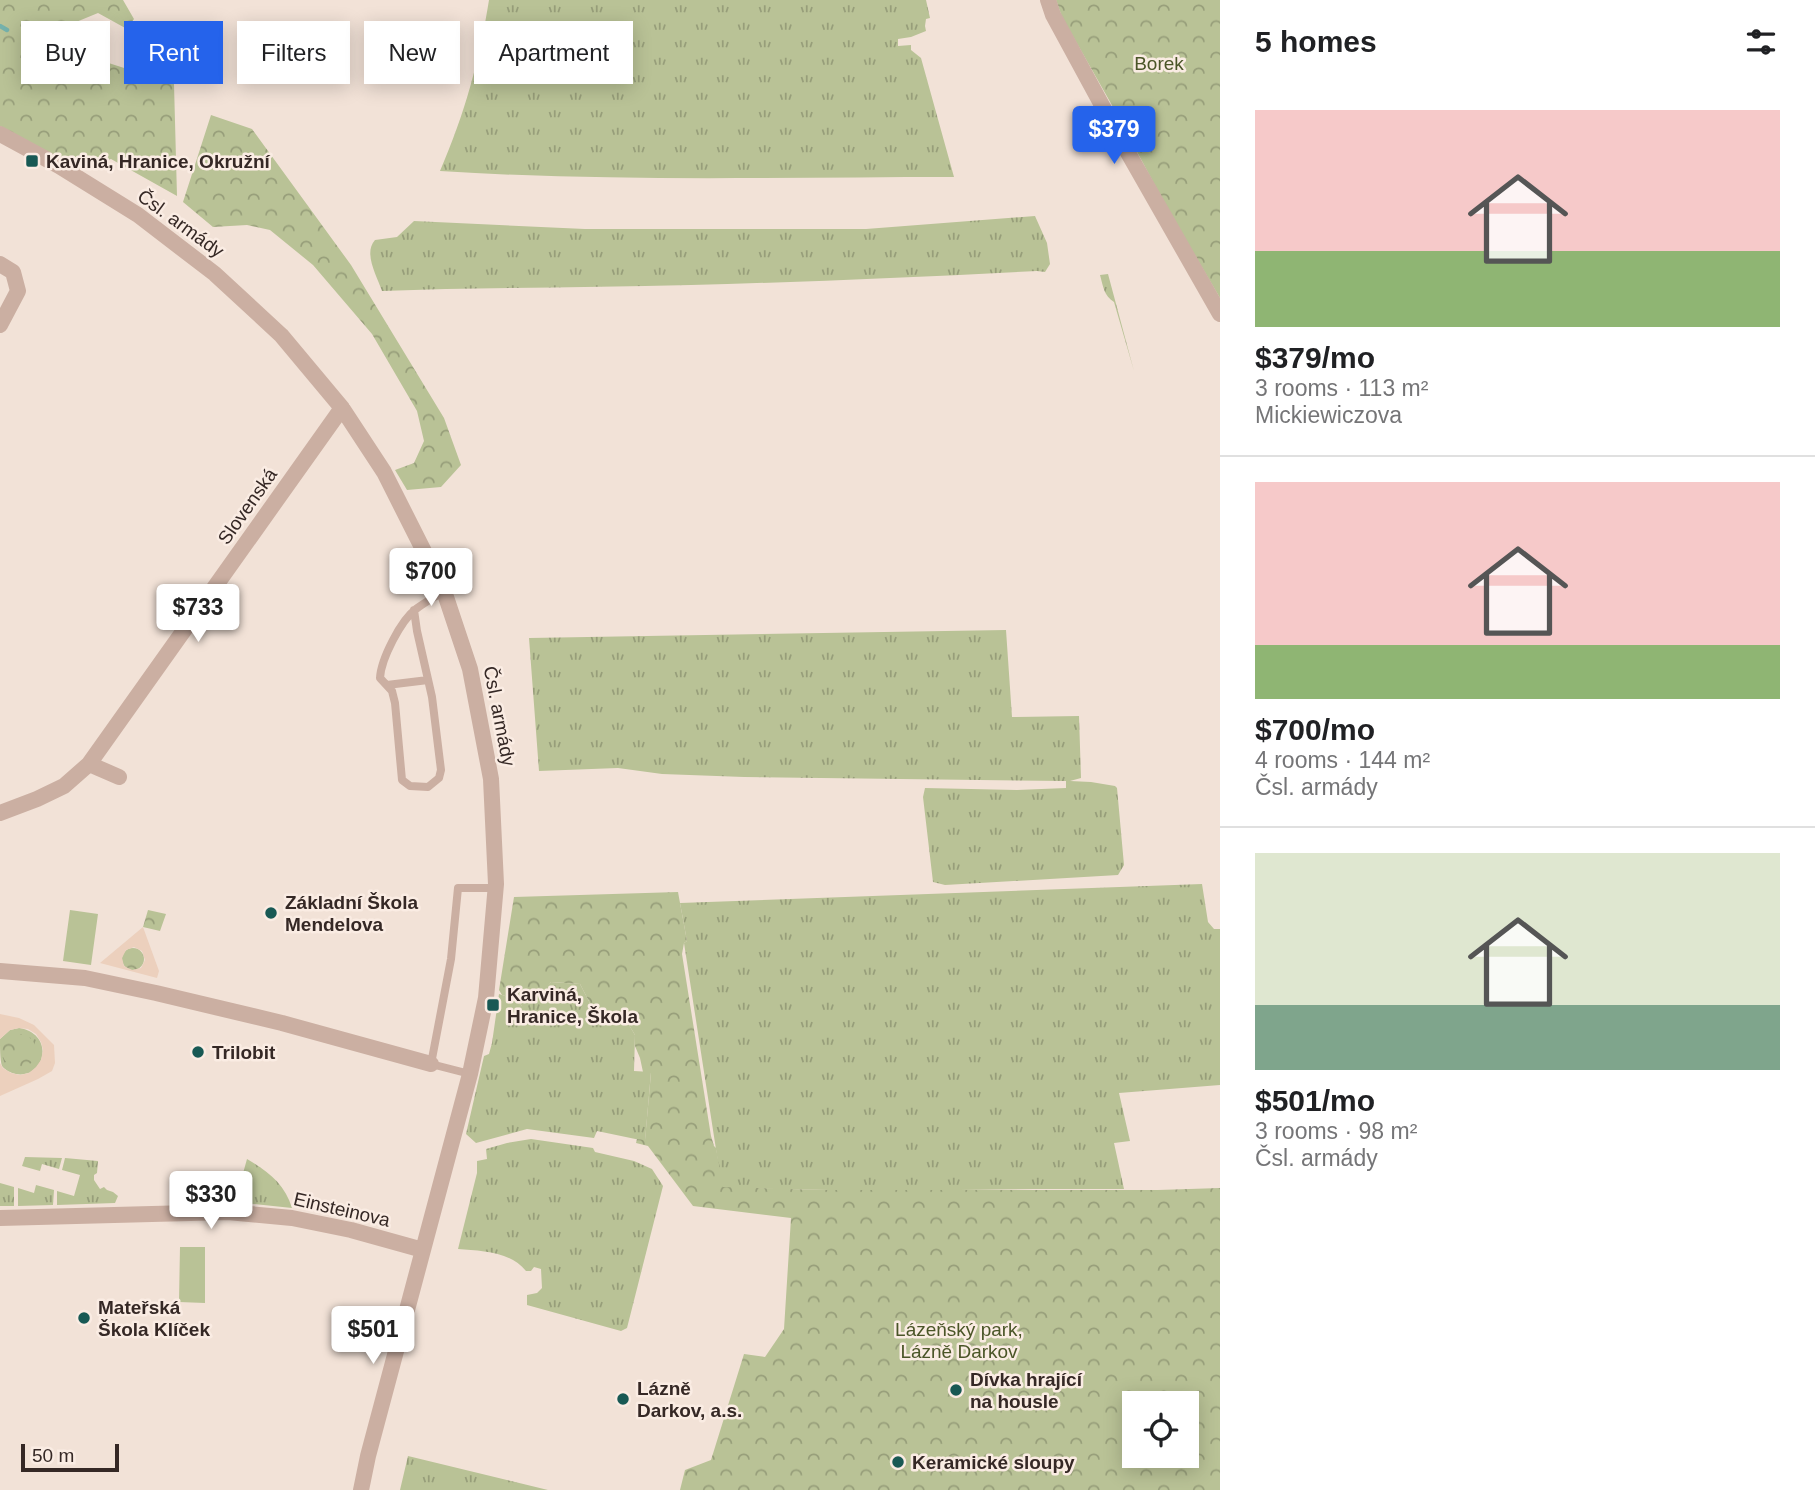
<!DOCTYPE html>
<html lang="en">
<head>
<meta charset="utf-8">
<style>
	body { margin:0; font-family:Helvetica,sans-serif; background:#f6f6f6; color:#202124; height:100vh; display:flex; flex-direction:column; font-size:26px; white-space:nowrap }
	* { box-sizing:border-box; margin:0 }
	p { font-size:23px; color:#757577 }
	.icon { flex:none; width:38px; height:38px; fill:none; stroke:currentColor; stroke-width:2; stroke-linecap:round; stroke-linejoin:round }
	.map { position:relative; flex:1; overflow:hidden }
	.details { display:flex; flex-direction:column; background:#fff; width:595px }
	.details>* { flex:none }
	.guide { position:absolute; left:21px; top:21px; width:665px; height:63px; display:flex; gap:14px }
	.tools { position:absolute; left:1122px; top:1391px; display:grid; gap:14px }
	.tools a { display:grid; place-items:center; width:77px; height:77px; border-radius:0px; background:#fff; box-shadow:0 4px 18px #0003; font-size:35px }
	.scale { position:absolute; left:21px; bottom:18px; width:98px; box-sizing:border-box; padding-left:7px; border:4px solid #352825; border-top:0; font-size:19px; line-height:24px; white-space:nowrap; color:#352825; -webkit-text-stroke:5px #faece3; paint-order:stroke }
	.price { position:absolute; translate:-50% -60px; padding:0 16px; border-radius:7px; background:#fff; color:#222; font-size:23px; line-height:46px; filter:drop-shadow(0 2px 4px #0008) }
	.price::after { content:''; position:absolute; left:50%; top:42px; width:21px; height:16px; margin-left:-10px; background:inherit; clip-path:polygon(0 0,100% 0,50% 100%) }
	.price.on { background:#2563eb; color:#fff }
	ul { padding:0; list-style:none }
	li { display:grid; align-content:center; gap:14px; height:371px; padding:0 35px }
	li+li { border-top:2px solid #e0e0e0 }
	li span { display:grid; place-items:center; height:217px; border-radius:0px; color:#555 }
	li>.icon { margin-inline-start:auto }
	span .icon { width:126px; height:126px; fill:#fffc; stroke-width:1 }
	li b { font-size:30px }
	h2 { display:flex; justify-content:space-between; align-items:center; height:84px; padding:0 35px; font-size:30px }
	.tag { padding:0 24px; border-radius:0px; background:#fff; box-shadow:0 4px 18px #0003; font-size:24px; line-height:63px }
	.tag.on { background:#2563eb; color:#fff }
	main { display:flex; flex:1; min-height:0 }
	.map>svg:first-child { display:block }
	.grass { fill:url(#grass-tufts) }
	.forest { fill:url(#forest-crowns); fill-rule:evenodd }
	.pitch { fill:#b9c296 }
	.plaza { fill:#ecd0bd; fill-rule:evenodd }
	.lines { fill:none; stroke-linecap:round; stroke-linejoin:round }
	.stream { stroke:#74b1ab; stroke-width:4.5 }
	.lane { stroke:#cbafa2; stroke-width:8 }
	.street { stroke:#cbafa2; stroke-width:16 }
	.poi-dot { fill:#185954; stroke:#faece3; stroke-width:2.5 }
	.labels { text-anchor:middle; stroke-width:5; stroke-linejoin:round; paint-order:stroke }
	.park-label { font-size:19px; fill:#4a5527; stroke:#faece3 }
	.poi-label { font-size:19px; font-weight:bold; fill:#352825; stroke:#faece3; text-anchor:start }
	.street-label { font-size:19px; fill:#352825; stroke:#faece3 }
</style>
</head>
<body>
<main>
<div class="map">
<svg width="1220" height="1490" viewBox="0 0 1220 1490">
	<defs>
		<pattern id="grass-tufts" width="24" height="20" patternUnits="userSpaceOnUse" patternTransform="scale(1.75)"><rect width="24" height="20" fill="#b9c296"/><path d="M3 7l-1-3M5 7V3M7 7l1-3M15 17l-1-3M17 17v-4M19 17l1-3" fill="none" stroke="#979e7a"/></pattern>
		<pattern id="forest-crowns" width="20" height="18" patternUnits="userSpaceOnUse" patternTransform="scale(1.75)"><rect width="20" height="18" fill="#b9c296"/><path d="M2 6a3 3 0 1 1 6 0M12 15a3 3 0 1 1 6 0" fill="none" stroke="#979e7a"/></pattern>
	</defs>
	<rect width="100%" height="100%" fill="#f2e2d7"/>
	<path class="grass" d="M489 0H926L930 18 926 19 925 26 926 31 911 37 898 39V46L911 45V50L921 58 954 177C783 177 611 182 440 171 465 113 479 62 489 0Z
		M1035 216 1047 243 1050 264 1045 272 1037 271C922 277 806 282 691 285 588 288 485 287 382 291 377 276 363 253 375 240L397 237 414 221 585 229H866Z
		M1108 274 1134 371 1114 302C1104 296 1103 286 1100 275Z
		M1006 630 1012 717 1079 716 1081 778 1070 781 1091 782 1115 786 1117 788 1124 865 1118 875 945 885 933 882 923 797 925 788 1017 790 1066 788V781L744 777 662 774 618 768 539 771 529 638Z
		M1202 884 1208 922 1214 929H1220V1085L1119 1093 1130 1141 1114 1143 1124 1189H1034L882 1191 722 1188 684 943 687 941 680 903Z
		M551 982 580 984 595 1013 629 1025 635 1035 634 1071 651 1072 645 1141 597 1131 594 1138 527 1129 476 1143 466 1134 484 1056 489 1054 492 1043 499 994 512 998 522 1006Z
		M19 1028C56 1034 45 1079 16 1074 11 1073 5 1070 2 1066 0 1060 0 1046 0 1039L10 1030Z
		M531 1139 593 1148 595 1152 634 1161 652 1169 663 1186 627 1328 621 1331 527 1305V1295L537 1293 542 1288 541 1269 534 1267 531 1271H526C510 1251 481 1251 458 1249L477 1173V1161L487 1159 486 1149 507 1143Z
		M25 1157 62 1158 59 1169 42 1164 40 1171 22 1166Z
		M65 1158 98 1161 97 1173 94 1175V1180L100 1189 104 1187 107 1190 113 1192 118 1196 115 1203 57 1205V1191L74 1196 80 1175 62 1170Z
		M247 1159C268 1171 285 1184 292 1208L235 1202Z
		M0 1183 14 1187V1206H0Z
		M36 1185 54 1190 53 1205 18 1206V1188L34 1193Z
		M408 1456 548 1490H400Z"/>
	<path class="forest" d="M0 0H123L134 19 127 29 98 13 64 27 65 49 174 84 177 196 111 159 82 170 0 126Z
		M1056 0H1220V298L1166 206 1113 107 1062 17Z
		M211 115 252 129 351 265 444 418 461 465 441 487 407 490 395 470 414 463 424 441 417 411 372 334 313 265 270 230 247 225 213 227 183 202Z
		M678 892 687 941 684 943 682 954 711 1136 714 1146 716 1148 723 1187 823 1190H1158L1220 1188V1490H680L685 1470 711 1460 744 1354 765 1357 784 1329 791 1218 693 1206 648 1146 636 1143 637 1139 645 1140 651 1073 643 1072 640 1058 635 1046V1035L629 1025 595 1013 580 984 551 982 528 1006H522L512 998 502 995 499 990 514 897ZM1134 1404H1186V1456H1134Z
		M148 910 166 914 160 931 143 927Z
		M122 959a11 11 0 1 1 22 0a11 11 0 1 1-22 0Z
		M2 1051a17 17 0 1 1 34 0a17 17 0 1 1-34 0Z"/>
	<path class="pitch" d="M70 910 98 914 91 965 63 961Z
		M180 1247H205V1303L179 1302Z"/>
	<path class="plaza" d="M143 927 159 971 157 978 100 963ZM134 947 142 951 145 960 141 968 132 970 124 966 122 958 126 950Z
		M0 1014 19 1018 34 1025 54 1045 55 1063 52 1071 38 1079 0 1096V1063L3 1068 11 1073 20 1075 29 1073 36 1067 41 1060 43 1050 41 1042 36 1034 28 1029 19 1028 10 1030 0 1039Z"/>
	<g class="lines">
		<path class="stream" d="M0 26 7 30"/>
		<path class="lane" d="M414 610 417 631 432 697 441 770 439 778 428 787 410 786 402 780 395 703 392 691 380 678C381 659 401 620 416 609 425 602 435 597 444 591
			M387 685 428 680
			M470 1074 431 1064 451 959 458 888H495"/>
		<path class="street" d="M1048 0 1053 15 1123 144 1220 314
			M0 134 59 166 138 215 215 274 281 335 342 408 384 472 444 591 470 669 491 779 496 884 486 998 470 1074 368 1456 361 1490
			M0 264 13 272 18 291 0 325
			M89 764 119 777
			M0 813 37 799 64 786 89 764 342 408
			M0 971 85 978 156 993 282 1023 431 1064
			M0 1218 228 1212 292 1218 351 1230 423 1250"/>
	</g>
	<g class="poi-dot">
		<rect x="25" y="154" width="14" height="14" rx="3.5"/>
		<circle cx="271" cy="913" r="7"/>
		<rect x="486" y="998" width="14" height="14" rx="3.5"/>
		<circle cx="198" cy="1052" r="7"/>
		<circle cx="84" cy="1318" r="7"/>
		<circle cx="956" cy="1390" r="7"/>
		<circle cx="623" cy="1399" r="7"/>
		<circle cx="898" cy="1462" r="7"/>
	</g>
	<g class="labels">
		<g class="park-label">
			<text x="1159" y="70">Borek</text>
			<text x="959" y="1336">Lázeňský park,<tspan x="959" dy="22">Lázně Darkov</tspan></text>
		</g>
		<g class="poi-label">
			<text x="46" y="168">Kaviná, Hranice, Okružní</text>
			<text x="285" y="909">Základní Škola<tspan x="285" dy="22">Mendelova</tspan></text>
			<text x="507" y="1001">Karviná,<tspan x="507" dy="22">Hranice, Škola</tspan></text>
			<text x="212" y="1059">Trilobit</text>
			<text x="98" y="1314">Mateřská<tspan x="98" dy="22">Škola Klíček</tspan></text>
			<text x="970" y="1386">Dívka hrající<tspan x="970" dy="22">na housle</tspan></text>
			<text x="637" y="1395">Lázně<tspan x="637" dy="22">Darkov, a.s.</tspan></text>
			<text x="912" y="1469">Keramické sloupy</text>
		</g>
		<g class="street-label">
			<text transform="translate(181 223) rotate(36)" y="7">Čsl. armády</text>
			<text transform="translate(247 506) rotate(-55)" y="7">Slovenská</text>
			<text transform="translate(500 716) rotate(79)" y="7">Čsl. armády</text>
			<text transform="translate(342 1209) rotate(13)" y="7">Einsteinova</text>
		</g>
	</g>
</svg>
<div class="tools">
<a><svg class="icon" aria-label="locate" viewBox="0 0 24 24"><circle cx="12" cy="12" r="6"/><path d="M12 2v4M12 18v4M2 12h4M18 12h4"/></svg></a>
</div>
<div class="scale">50 m</div>
<b class="price on" style="left:1114px;top:166px">$379</b>
<b class="price" style="left:431px;top:608px">$700</b>
<b class="price" style="left:198px;top:644px">$733</b>
<b class="price" style="left:211px;top:1231px">$330</b>
<b class="price" style="left:373px;top:1366px">$501</b>
<div class="guide">
<a class="tag">Buy</a>
<a class="tag on">Rent</a>
<a class="tag">Filters</a>
<a class="tag">New</a>
<a class="tag">Apartment</a>
</div>
</div>
<section class="details">
<h2>5 homes<svg class="icon" aria-label="filters" viewBox="0 0 24 24"><path d="M4 7h16M4 17h16"/><circle cx="9" cy="7" r="2"/><circle cx="15" cy="17" r="2"/></svg></h2>
<ul>
<li><span style="background:linear-gradient(#f6c9c9 65%,#8fb573 0)"><svg class="icon" aria-label="home" viewBox="0 0 24 24"><path d="M3 11l9-7 9 7M6 9v11h12V9"/></svg></span><div><b>$379/mo</b><p>3 rooms · 113 m²</p><p>Mickiewiczova</p></div></li>
<li><span style="background:linear-gradient(#f6c9c9 75%,#8fb573 0)"><svg class="icon" aria-label="home" viewBox="0 0 24 24"><path d="M3 11l9-7 9 7M6 9v11h12V9"/></svg></span><div><b>$700/mo</b><p>4 rooms · 144 m²</p><p>Čsl. armády</p></div></li>
<li><span style="background:linear-gradient(#dfe7d0 70%,#7fa58c 0)"><svg class="icon" aria-label="home" viewBox="0 0 24 24"><path d="M3 11l9-7 9 7M6 9v11h12V9"/></svg></span><div><b>$501/mo</b><p>3 rooms · 98 m²</p><p>Čsl. armády</p></div></li>
</ul>
</section>
</main>
</body>
</html>
